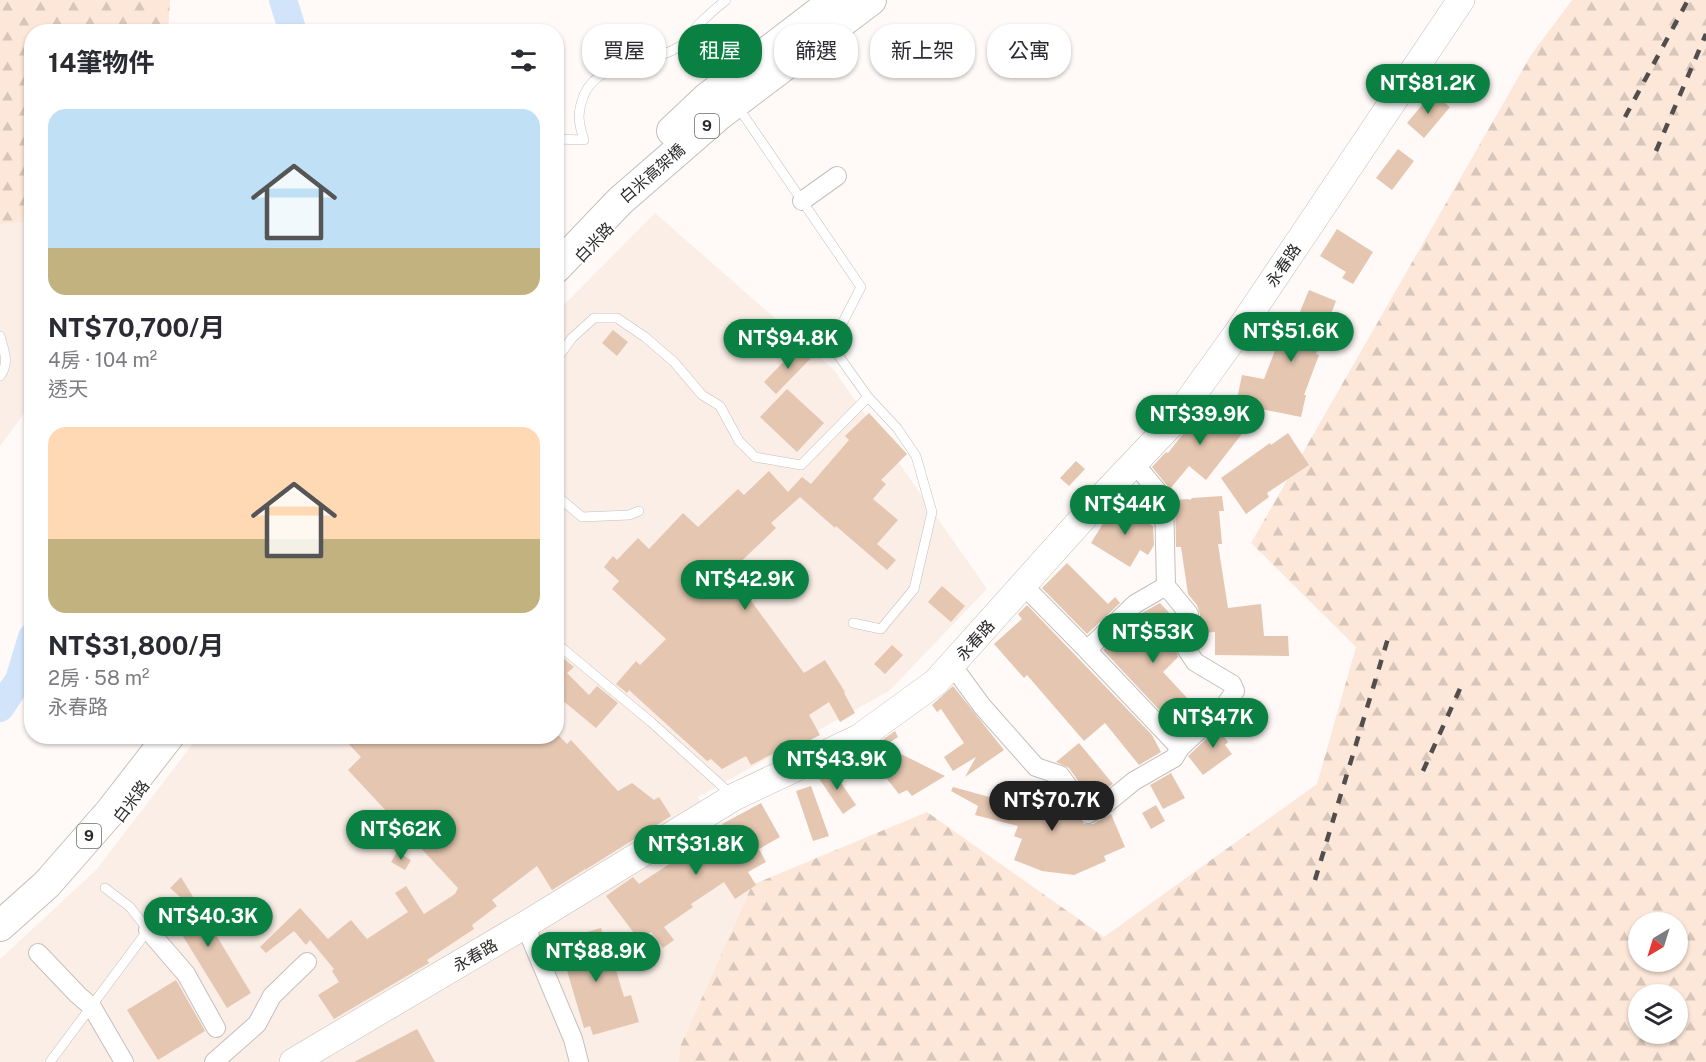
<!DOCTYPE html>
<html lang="zh-TW">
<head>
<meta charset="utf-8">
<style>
	body { margin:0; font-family:"Public Sans","Noto Sans TC",sans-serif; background:#f2f2f3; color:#2b2b33; height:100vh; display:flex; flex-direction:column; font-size:22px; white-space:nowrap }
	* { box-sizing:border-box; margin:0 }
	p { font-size:20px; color:#7c7c81 }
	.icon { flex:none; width:33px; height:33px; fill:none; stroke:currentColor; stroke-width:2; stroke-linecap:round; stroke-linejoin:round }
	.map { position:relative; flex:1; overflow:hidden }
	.panel { position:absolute; left:24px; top:24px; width:540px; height:720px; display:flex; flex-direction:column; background:#fff; border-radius:24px; box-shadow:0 2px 4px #0004 }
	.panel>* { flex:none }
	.guide { position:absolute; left:582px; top:24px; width:570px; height:54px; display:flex; gap:12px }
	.needle { width:39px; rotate:218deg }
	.fabs { position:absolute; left:1628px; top:912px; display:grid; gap:12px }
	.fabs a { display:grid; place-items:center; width:60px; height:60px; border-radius:50%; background:#fff; box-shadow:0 2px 4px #0004; font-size:30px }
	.price { position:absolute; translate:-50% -51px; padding:0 14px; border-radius:21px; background:#0b8043; color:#fff; font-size:20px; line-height:39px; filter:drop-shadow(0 2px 3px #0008) }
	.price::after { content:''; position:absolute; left:50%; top:36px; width:18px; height:14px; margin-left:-9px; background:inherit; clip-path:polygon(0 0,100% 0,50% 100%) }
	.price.selected { background:#222; color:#fff }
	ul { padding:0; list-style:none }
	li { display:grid; align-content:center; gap:12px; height:318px; padding:0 24px }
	li span { display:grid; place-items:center; height:186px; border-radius:18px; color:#555 }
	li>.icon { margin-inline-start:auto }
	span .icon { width:108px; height:108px; fill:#fffc; stroke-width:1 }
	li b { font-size:26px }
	h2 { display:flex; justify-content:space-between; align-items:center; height:72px; padding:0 24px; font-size:26px }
	.pill { padding:0 21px; border-radius:24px; background:#fff; box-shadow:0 2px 4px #0004; font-size:21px; line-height:54px }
	.pill.selected { background:#0b8043; color:#fff }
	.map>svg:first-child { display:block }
	.built { fill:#faeee6 }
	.forest { fill:url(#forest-firs); fill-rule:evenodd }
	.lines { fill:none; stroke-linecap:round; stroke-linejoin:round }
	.river { stroke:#d2e4fa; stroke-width:28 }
	.building { fill:#e4c6b1 }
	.lane-casing { stroke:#c4bfbc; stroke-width:10 }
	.street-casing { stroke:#c4bfbc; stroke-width:20 }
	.secondary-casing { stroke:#c4bfbc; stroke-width:28 }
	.primary-casing { stroke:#c4bfbc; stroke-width:32 }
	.lane { stroke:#fff; stroke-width:9 }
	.street { stroke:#fff; stroke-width:18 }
	.secondary { stroke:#fff; stroke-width:27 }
	.primary { stroke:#fff; stroke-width:30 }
	.rail { stroke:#514e4d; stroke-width:4.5; stroke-dasharray:10 10; stroke-linecap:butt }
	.labels { text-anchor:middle; stroke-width:4.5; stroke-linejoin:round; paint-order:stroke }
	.shield { fill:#fff; stroke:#6c6b6a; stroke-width:1.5 }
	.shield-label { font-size:15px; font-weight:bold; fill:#2d2b2a }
	.street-label { font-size:16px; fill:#2d2b2a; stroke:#fff }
</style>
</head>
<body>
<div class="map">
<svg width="1706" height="1062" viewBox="0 0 1706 1062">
	<defs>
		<pattern id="forest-firs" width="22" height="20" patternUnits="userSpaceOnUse" patternTransform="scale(1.5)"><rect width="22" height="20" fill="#fce7d9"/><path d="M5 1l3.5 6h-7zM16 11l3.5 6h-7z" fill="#d8c6ba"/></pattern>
	</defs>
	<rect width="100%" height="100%" fill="#fffaf7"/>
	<path class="built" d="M31 199V404L0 446V202Z
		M655 213 834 370 987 589 889 691 698 797 752 885 680 1047 679 1062H0V959L96 870 198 737 556 736 557 312Z"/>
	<path class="forest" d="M0 0H170L168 31 32 32 31 221 0 224Z
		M1572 0H1706V1062H679L680 1047 752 885 927 812 1104 937 1317 784 1356 647 1251 543 1531 55ZM1638 922H1677V962H1638ZM1638 994H1677V1034H1638Z"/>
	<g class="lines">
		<path class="river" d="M283 0 293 32
			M0 708 19 680 32 637"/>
	</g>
	<path class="building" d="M1432 93 1450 107 1424 138 1407 123Z
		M1398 149 1414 161 1392 190 1376 178Z
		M1337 229 1373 252 1353 284 1342 278 1346 272 1320 256Z
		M1309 290 1336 301 1316 354 1319 355 1304 395H1306L1301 417 1236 404 1242 375 1264 379 1279 340 1287 343Z
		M613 330 628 342 617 356 602 343Z
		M799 346 811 358 776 394 764 382Z
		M787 389 824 423 797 452 760 417Z
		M1208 402 1245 430 1206 480 1189 466 1170 489 1152 467 1166 452 1168 453Z
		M869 413 907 454 881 480 886 484 873 499 898 520 877 544 896 560 887 570 836 526 835 528 800 497 771 523 776 528 730 572 804 673 825 660 845 692 844 693 855 713 840 722 829 702 809 715 820 735 785 753 782 749 751 765 746 756 722 769 711 759 707 761 629 690 627 693 616 684 636 661 640 665 666 639 612 589 619 581 604 567 613 556 617 560 638 538 649 549 683 513 698 527 738 489 744 495 769 471 788 492 802 477 811 484 849 440 845 436Z
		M1288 433 1309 465 1267 493 1269 497 1246 514 1221 478 1270 443 1271 445Z
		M1076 461 1085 469 1069 486 1060 478Z
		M1222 496 1224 511H1219L1222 544H1218L1228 608 1261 604 1264 636H1288L1289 656 1215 655V632L1200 633V614L1197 605 1188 594 1181 547H1176L1175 500 1188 499 1190 500 1192 498Z
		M1117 504 1153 526 1154 545 1148 555 1140 550 1130 567 1091 543 1110 512Z
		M1067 563 1108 604 1115 597 1120 603 1087 634 1042 588Z
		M942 586 965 606 951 622 928 602Z
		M1160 603 1177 621V625L1164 637 1176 650 1178 657 1163 672 1201 713 1180 732 1103 650 1142 613Z
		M1027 605 1152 735 1161 752 1139 765 1105 723 1084 741 1027 675 1024 678 994 644 1022 619 1018 614Z
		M892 645 903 655 885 674 874 664Z
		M556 652 574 667 567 673 589 695 597 686 618 703 596 728 556 695Z
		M953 686 1004 750 965 777 976 757 953 771 944 757 964 743 941 709 937 712 932 705Z
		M1232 715 1237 723 1221 733 1228 742 1225 745 1232 754 1203 775 1188 756Z
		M895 731 898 737 885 746 945 776 912 796 907 790 899 794 869 757 856 766 864 753Z
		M341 736H559L567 744 571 740 618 791 632 783 654 800 659 797 671 816 585 870 584 868V870L552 890 537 866 492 900 497 906 472 925 474 929 427 960 429 963 334 1019 318 995 339 982 332 971 334 969 310 940 306 945 294 931 266 953 260 947 300 908 328 939 351 920 367 939 408 912 395 893 406 886 424 914 455 894 458 888 348 770 361 757Z
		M1079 743 1113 784 1091 799 1069 768 1056 762Z
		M831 768 856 805 843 814 818 777Z
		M1171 773 1185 798 1163 809 1150 785Z
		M1042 781 1053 785 1084 824H1093L1111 814 1125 847 1104 856 1106 861 1074 875 1042 871 1014 860 1022 839 1014 836 1018 826 975 815 978 806 951 791 953 787 1015 804 1016 802 1054 814 1034 786Z
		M811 786 829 836 813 841 796 791Z
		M761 803 780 837 759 849 766 862 748 872 756 885 735 899 724 882 691 904 693 907 664 927 674 940 663 948 651 932 640 941 606 896 633 877 639 884 692 849 695 853 727 832 722 824Z
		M1156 805 1165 821 1151 829 1142 813Z
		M397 852 411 860 405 870 391 862Z
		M181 877 251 993 227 1008 170 915 188 904 170 888Z
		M601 928 607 950H610L624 997 631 995 639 1022 593 1035 590 1026 584 1028 558 940Z
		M176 980 205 1031 158 1060 127 1010Z
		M417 1029 435 1062H354Z"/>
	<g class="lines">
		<defs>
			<path id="lane" d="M556 139 584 140C578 122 577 113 584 95 599 59 650 66 680 46 687 41 692 32 698 25 707 16 716 8 726 0
				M0 336C4 351 10 363 0 376
				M556 360 572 338 594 318H617L645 337 674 362 702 395 720 406 739 441 755 457 801 465 868 397 831 345 861 287 740 110
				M556 495 582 517 629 515 639 511
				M853 623 881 629 914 589 932 512 916 456 897 428 868 397
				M556 643 651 722 732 795
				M50 1062 148 930 130 907 105 888"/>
			<path id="street" d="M802 201 837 176
				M1024 586 1087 650 1135 604 1166 586
				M1087 650 1180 748
				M952 665 982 706 1036 767 1060 775 1088 814 1107 803 1134 781 1174 758 1180 748 1223 708 1235 691 1232 684 1195 662 1187 650 1189 614 1166 586 1164 499 1134 463
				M525 925 573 1039 579 1062
				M148 930 186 974 216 1028
				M38 953 78 995 92 1007 124 1062
				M214 1062 257 1024 272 996 307 962"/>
			<path id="secondary" d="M293 1062 525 925 734 797 859 738 936 682 1101 498 1174 421 1238 332 1461 0"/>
			<path id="primary" d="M672 131 707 98 835 0
				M556 268 620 201 719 115 871 0
				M0 926 47 884 110 812 169 736"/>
		</defs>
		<use href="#lane" class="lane-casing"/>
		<use href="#street" class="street-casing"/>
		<use href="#secondary" class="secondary-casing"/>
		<use href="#primary" class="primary-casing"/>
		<use href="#lane" class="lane"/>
		<use href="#street" class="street"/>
		<use href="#secondary" class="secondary"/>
		<use href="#primary" class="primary"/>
		<path class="rail" d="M1625 117 1688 0
			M1656 151 1706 34
			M1423 771 1463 682
			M1315 880 1389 635"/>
	</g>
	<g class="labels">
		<g class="shield">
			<rect x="695" y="114" width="24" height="24" rx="4.5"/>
			<rect x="77" y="824" width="24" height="24" rx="4.5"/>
		</g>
		<g class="shield-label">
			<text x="707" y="131">9</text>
			<text x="89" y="841">9</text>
		</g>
		<g class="street-label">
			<text transform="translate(652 173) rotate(-41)" y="6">白米高架橋</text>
			<text transform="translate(594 242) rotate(-46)" y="6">白米路</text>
			<text transform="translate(1283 265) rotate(-56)" y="6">永春路</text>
			<text transform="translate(975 640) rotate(-48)" y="6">永春路</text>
			<text transform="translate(131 801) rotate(-53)" y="6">白米路</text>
			<text transform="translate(475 955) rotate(-30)" y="6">永春路</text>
		</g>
	</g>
</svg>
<div class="fabs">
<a><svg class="needle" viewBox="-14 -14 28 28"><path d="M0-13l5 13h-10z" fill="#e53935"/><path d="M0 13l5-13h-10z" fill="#7c7c81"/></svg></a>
<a><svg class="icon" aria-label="layers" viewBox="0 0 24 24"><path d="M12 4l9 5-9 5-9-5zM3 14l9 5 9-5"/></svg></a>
</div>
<b class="price" style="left:1428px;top:115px">NT$81.2K</b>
<b class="price" style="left:1291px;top:363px">NT$51.6K</b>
<b class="price" style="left:788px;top:370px">NT$94.8K</b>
<b class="price" style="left:1200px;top:446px">NT$39.9K</b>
<b class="price" style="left:1125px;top:536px">NT$44K</b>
<b class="price" style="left:745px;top:611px">NT$42.9K</b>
<b class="price" style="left:1153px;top:664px">NT$53K</b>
<b class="price" style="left:1213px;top:749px">NT$47K</b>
<b class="price" style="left:837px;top:791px">NT$43.9K</b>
<b class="price selected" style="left:1052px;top:832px">NT$70.7K</b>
<b class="price" style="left:401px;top:861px">NT$62K</b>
<b class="price" style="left:696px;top:876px">NT$31.8K</b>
<b class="price" style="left:208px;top:948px">NT$40.3K</b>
<b class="price" style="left:596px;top:983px">NT$88.9K</b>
<div class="guide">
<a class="pill">買屋</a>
<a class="pill selected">租屋</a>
<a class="pill">篩選</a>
<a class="pill">新上架</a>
<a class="pill">公寓</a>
</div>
<section class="panel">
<h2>14筆物件<svg class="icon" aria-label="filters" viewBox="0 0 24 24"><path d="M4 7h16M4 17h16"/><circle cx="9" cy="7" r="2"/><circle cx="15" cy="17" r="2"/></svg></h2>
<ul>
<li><span style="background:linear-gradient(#bfe0f5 75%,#c2b280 0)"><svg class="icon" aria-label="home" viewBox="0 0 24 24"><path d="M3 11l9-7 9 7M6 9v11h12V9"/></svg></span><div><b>NT$70,700/月</b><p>4房 · 104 m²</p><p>透天</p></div></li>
<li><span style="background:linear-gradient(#ffd9b3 60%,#c2b280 0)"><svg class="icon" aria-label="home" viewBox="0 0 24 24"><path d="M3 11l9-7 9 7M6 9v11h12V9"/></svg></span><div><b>NT$31,800/月</b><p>2房 · 58 m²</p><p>永春路</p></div></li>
</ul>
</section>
</div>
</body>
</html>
